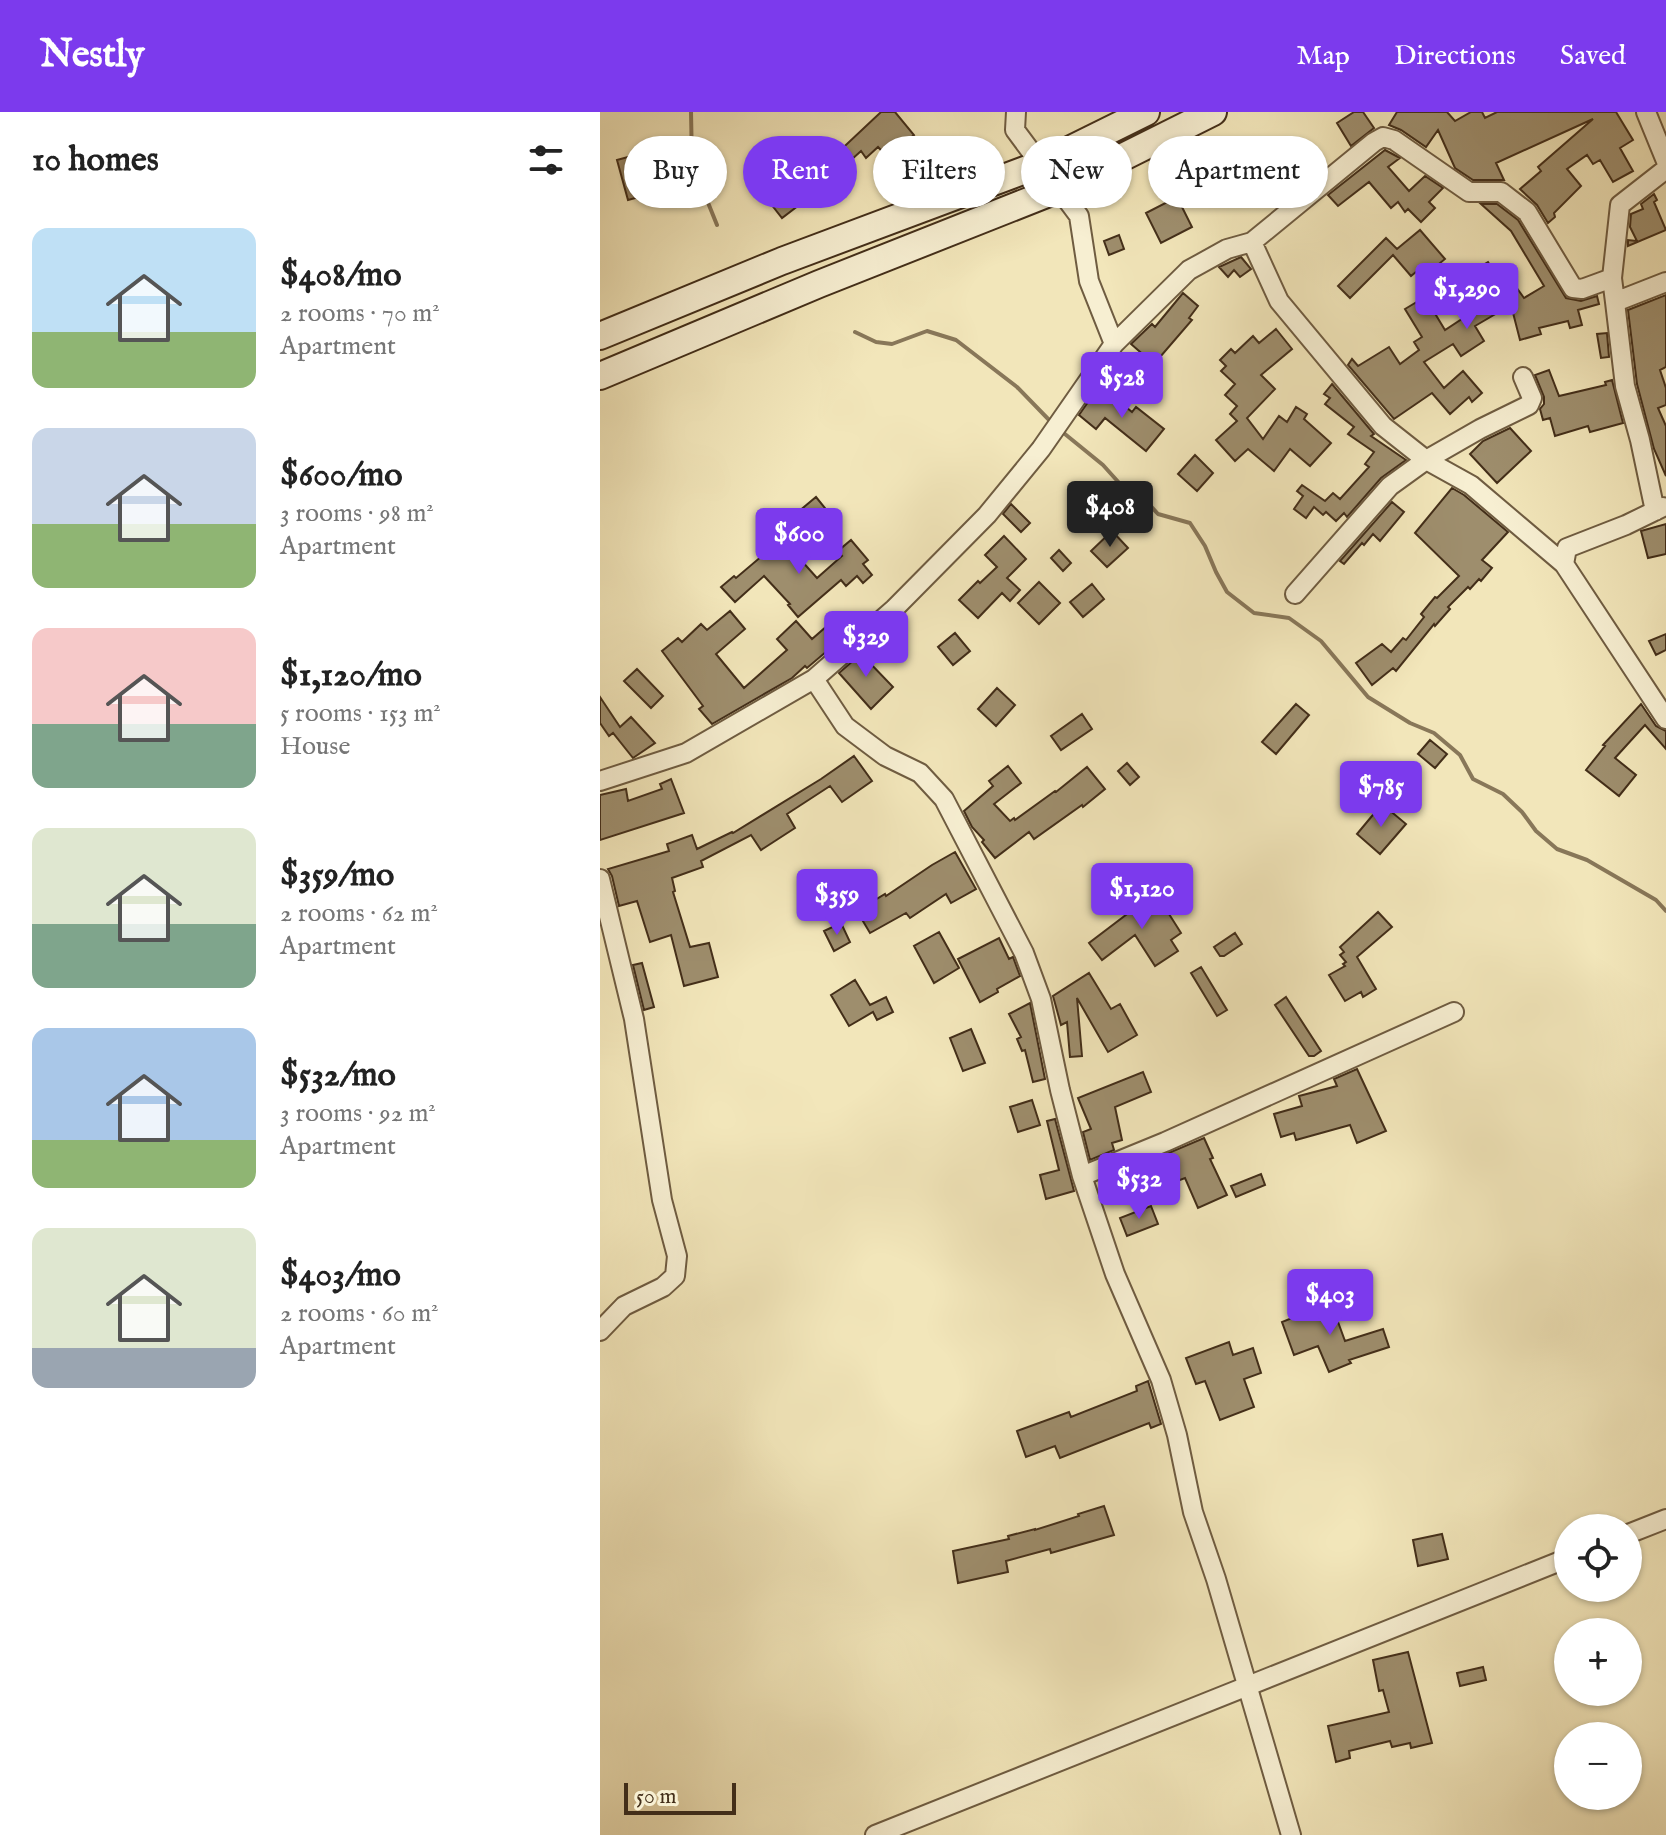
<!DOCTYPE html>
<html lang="en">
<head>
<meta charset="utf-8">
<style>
	body { margin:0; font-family:"IM FELL English",serif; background:#f6f6f6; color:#222; height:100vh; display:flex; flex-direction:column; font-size:30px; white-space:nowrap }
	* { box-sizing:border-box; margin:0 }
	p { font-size:26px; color:#767676 }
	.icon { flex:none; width:44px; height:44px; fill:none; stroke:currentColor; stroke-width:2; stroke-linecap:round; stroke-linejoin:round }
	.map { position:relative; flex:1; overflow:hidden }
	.side { display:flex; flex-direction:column; background:#fff; width:600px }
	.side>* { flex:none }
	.banner { position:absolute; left:24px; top:24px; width:760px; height:72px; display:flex; gap:16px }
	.fabs { position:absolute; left:954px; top:1402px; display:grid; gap:16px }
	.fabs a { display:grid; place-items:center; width:88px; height:88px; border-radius:50%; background:#fff; box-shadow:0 2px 6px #0004; font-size:40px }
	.scale { position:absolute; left:24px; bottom:20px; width:112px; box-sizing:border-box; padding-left:8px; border:4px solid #432e19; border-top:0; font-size:22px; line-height:28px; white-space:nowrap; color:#432e19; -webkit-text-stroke:6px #f7efd2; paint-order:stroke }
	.price { position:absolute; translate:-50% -68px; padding:0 18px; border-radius:8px; background:#7c3aed; color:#fff; font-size:26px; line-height:52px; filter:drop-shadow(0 2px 4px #0008) }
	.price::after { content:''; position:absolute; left:50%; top:48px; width:24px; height:18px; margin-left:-12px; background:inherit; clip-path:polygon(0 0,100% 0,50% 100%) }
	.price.selected { background:#222; color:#fff }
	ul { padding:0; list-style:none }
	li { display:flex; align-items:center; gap:24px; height:200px; padding:0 32px }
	li span { display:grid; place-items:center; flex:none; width:224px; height:160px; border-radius:16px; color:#555 }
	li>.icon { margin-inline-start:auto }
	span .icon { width:96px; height:96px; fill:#fffc; stroke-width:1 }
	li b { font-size:34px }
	h2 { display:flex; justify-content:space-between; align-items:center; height:96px; padding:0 32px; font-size:34px }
	.tag { padding:0 28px; border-radius:36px; background:#fff; box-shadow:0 2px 6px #0004; font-size:28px; line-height:72px }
	.tag.selected { background:#7c3aed; color:#fff }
	header { display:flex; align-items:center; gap:48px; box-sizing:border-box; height:112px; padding:0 40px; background:#7c3aed; color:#fff }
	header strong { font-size:38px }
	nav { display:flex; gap:44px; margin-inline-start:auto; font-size:28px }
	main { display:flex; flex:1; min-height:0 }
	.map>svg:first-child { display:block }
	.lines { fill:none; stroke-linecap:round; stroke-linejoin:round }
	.stream { stroke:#887759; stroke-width:4 }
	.building { fill:#9e8e6d; stroke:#432e19; stroke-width:2 }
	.street-casing { stroke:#6f5c41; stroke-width:22 }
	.secondary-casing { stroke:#432e19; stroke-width:30 }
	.street { stroke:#f7efd2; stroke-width:18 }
	.secondary { stroke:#f7efd2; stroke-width:26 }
</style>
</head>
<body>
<header>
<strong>Nestly</strong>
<nav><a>Map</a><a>Directions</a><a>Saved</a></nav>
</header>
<main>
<section class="side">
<h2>10 homes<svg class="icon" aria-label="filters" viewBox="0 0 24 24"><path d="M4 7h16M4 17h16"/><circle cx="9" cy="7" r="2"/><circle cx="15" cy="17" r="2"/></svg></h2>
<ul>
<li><span style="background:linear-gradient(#bfe0f5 65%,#8fb573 0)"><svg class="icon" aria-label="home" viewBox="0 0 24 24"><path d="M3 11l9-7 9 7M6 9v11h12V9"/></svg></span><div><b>$408/mo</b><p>2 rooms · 70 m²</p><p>Apartment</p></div></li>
<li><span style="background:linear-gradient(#c9d6e8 60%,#8fb573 0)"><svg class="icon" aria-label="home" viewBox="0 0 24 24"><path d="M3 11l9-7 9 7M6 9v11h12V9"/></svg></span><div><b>$600/mo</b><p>3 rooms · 98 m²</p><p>Apartment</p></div></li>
<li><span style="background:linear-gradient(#f6c9c9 60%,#7fa58c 0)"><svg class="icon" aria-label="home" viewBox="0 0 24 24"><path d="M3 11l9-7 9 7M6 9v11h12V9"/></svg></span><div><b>$1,120/mo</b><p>5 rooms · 153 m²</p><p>House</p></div></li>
<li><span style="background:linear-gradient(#dfe7d0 60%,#7fa58c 0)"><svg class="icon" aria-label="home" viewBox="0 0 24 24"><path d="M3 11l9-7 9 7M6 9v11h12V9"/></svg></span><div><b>$359/mo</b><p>2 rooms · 62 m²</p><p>Apartment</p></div></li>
<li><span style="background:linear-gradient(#a9c7e8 70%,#8fb573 0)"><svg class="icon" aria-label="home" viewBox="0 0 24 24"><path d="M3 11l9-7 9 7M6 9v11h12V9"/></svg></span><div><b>$532/mo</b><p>3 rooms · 92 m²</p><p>Apartment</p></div></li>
<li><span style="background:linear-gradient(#dfe7d0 75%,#9aa5b1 0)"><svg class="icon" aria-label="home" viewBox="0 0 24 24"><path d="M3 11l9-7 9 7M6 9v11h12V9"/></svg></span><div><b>$403/mo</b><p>2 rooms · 60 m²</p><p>Apartment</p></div></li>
</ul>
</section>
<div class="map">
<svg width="1066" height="1723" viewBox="0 0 1066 1723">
	<rect width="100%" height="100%" fill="#f2e6ba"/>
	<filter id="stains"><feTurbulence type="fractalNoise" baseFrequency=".0025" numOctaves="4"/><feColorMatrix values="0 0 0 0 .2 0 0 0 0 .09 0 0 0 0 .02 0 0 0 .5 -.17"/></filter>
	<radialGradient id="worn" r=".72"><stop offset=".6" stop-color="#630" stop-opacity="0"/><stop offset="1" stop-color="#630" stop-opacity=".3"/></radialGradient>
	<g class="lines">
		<path class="stream" d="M91 0 92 51 117 113
			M255 220 276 230 292 232 327 219 356 228 417 275 453 312
			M460 318 503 353 521 373 547 390 558 402 590 411 605 434 616 460 627 480 654 501 689 506 721 529 768 585 810 611 834 621 860 643 873 667 903 682 922 700 936 719 957 737 987 748 1056 788 1066 799"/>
	</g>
	<path class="building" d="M281 0H295L314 23 299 35 311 48 300 58 278 35 266 46 261 39 230 67 231 70 208 89 207 87 182 106 171 92 212 60 214 63Z
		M754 0H763L774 16 751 34 737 11Z
		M797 0H847L855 9 871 0H882L885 6 897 0H1016L1033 28 1020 36 1033 59 1013 70 1000 48 993 52 987 43 967 57 981 74 954 101 955 105 948 111 937 93 920 77 941 59 938 55 993 7 896 51 904 68H873L855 56 838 18 826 35 801 18 789 13Z
		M785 38 800 46 788 55 809 79 825 64 843 76 829 90 835 96 821 110 808 97 805 100 798 90 791 96 769 70 738 94 728 83Z
		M28 45 39 85 28 88 17 48Z
		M1054 82 1057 88 1054 90 1066 118 1028 134V128L1037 129 1030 115 1031 102 1043 97 1041 92Z
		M577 85 592 115 561 131 546 101Z
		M881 92H897L918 108 966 186 981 189 997 184 999 192 978 198 982 213 970 216 968 209 939 216 941 222 920 228 911 193 875 214 884 229 861 244 853 232 824 250 844 276 863 259 882 281 872 290 869 285 850 302 832 281 794 307 748 253 752 247 758 254 789 235 800 252 819 238 814 230 822 225 805 197 825 185 845 218 877 197 869 182 873 180 863 165 888 150 903 174 911 168 924 186 944 174 911 119Z
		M820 118 845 147 823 165 817 159 811 164 793 143 750 186 738 174 786 126 797 137Z
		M519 123 524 137 509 143 504 129Z
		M641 145 651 157 640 165 634 158 628 165 619 155Z
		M583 181 598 194 589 206 592 208 554 252 531 232 552 212 555 215Z
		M1066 183V255L1060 258 1066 276V293L1058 296 1066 314V364L1054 337 1037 272 1028 198Z
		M676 217 692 237 661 263 675 277 647 306 663 327 679 304 687 310 696 295 707 302 704 307 731 331 710 354 690 337 674 359 648 337 635 349 616 328 637 309 630 302 637 294 625 283 635 272 621 259 626 254 620 248 631 237 635 241 653 224 659 231Z
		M1007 221 1009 245 1001 246 997 222Z
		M949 258 959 284 1006 273 1005 270 1012 268 1023 311 990 320 988 314 955 324 950 306 943 308 940 297 944 292V285L935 263Z
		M732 272 774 322 771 324 806 348 781 366 747 405 744 401 736 409 726 400 723 403 714 395 706 406 694 397 703 384 697 379 702 373 725 389 733 381 740 387 769 355 765 352 774 340 748 322 754 315 725 292 730 286 724 282Z
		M509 281 532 300 536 295 564 317 546 339 505 306 496 317 479 303 493 283 503 290Z
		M910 316 931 339 897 371 870 342 883 329Z
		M595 343 613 361 597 379 578 362Z
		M852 376 864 383 908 420 882 448 892 456 881 469 879 467 870 477 868 475 848 495 850 497 835 514 834 512 796 559 793 556 772 573 756 551 782 532 791 540 803 526 806 528 824 505 821 502 835 485 837 486 859 464 815 421Z
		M216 385 225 396 189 426 180 415Z
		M792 390 804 400 780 429 773 422 764 433 762 431 744 452 740 449Z
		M411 392 430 411 421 420 403 402Z
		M1066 412V442L1048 446 1041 419Z
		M512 419 528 436 507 455 491 439Z
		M404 424 426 447 407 466 420 478 410 489 402 481 378 506 359 488 378 469 380 471 397 455 385 443Z
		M182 427 217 466 242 444 238 439 251 428 268 448 263 452 272 463 263 471 257 464 246 474 241 468 198 505 188 493 190 492 164 464 135 490 121 475 134 464 136 466Z
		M459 438 471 451 463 459 451 446Z
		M439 470 460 491 439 512 418 491Z
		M492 472 504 487 483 505 470 490Z
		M130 499 145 517 116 542 144 576 187 538 177 527 196 509 212 527 227 514 232 520 246 509 253 517 207 556 205 554 192 566 112 612 99 597 103 594 62 539 78 526 82 530 101 512 107 518Z
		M355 521 370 539 353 553 338 535Z
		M1066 522V538L1056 543 1049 529Z
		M270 534 276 540 267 548 293 575 271 597 239 561Z
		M37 557 63 584 51 596 24 569Z
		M397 576 415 593 396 614 378 597Z
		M0 585 20 615 31 605 55 631 33 646 13 621 9 624 0 611Z
		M696 592 709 603 676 642 662 630Z
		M1041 592 1056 614 1066 619V637L1045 613 1015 646 1036 663 1019 684 986 658 1005 634 1003 633Z
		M482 602 492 617 461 638 451 624Z
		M830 628 847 642 835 656 818 642Z
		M254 644 272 669 242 690 230 674 187 702 195 716 161 738 151 723 101 749 103 755 72 766 75 779 73 780 90 835 109 831 118 865 84 874 71 823 50 830 37 789 19 794 12 764 8 757 69 739 67 732 92 723 97 737 132 720 133 721 221 667Z
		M527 651 539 665 530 673 518 659Z
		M408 654 421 671 394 692 410 709 414 706 415 708 455 679 456 680 487 655 505 677 483 695 482 693 434 727 429 720 395 746 382 730 384 728 372 715 364 699 393 674 389 669Z
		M71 667 84 701 0 728V683L26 677 28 689 62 677 60 672Z
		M782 692 806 712 780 742 757 722Z
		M355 740 376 777 351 791 346 782 310 806 306 801 270 821 257 799 285 782 286 784 332 753Z
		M551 780 569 802 581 821 571 828 578 839 555 854 535 823 502 848 489 831 535 796 533 793Z
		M778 800 792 815 757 845 776 877 763 885 761 880 745 889 729 863 745 854 743 852 746 850 740 843 744 840 740 835Z
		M241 811 250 830 234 839 224 819Z
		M339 820 359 856 334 871 314 834Z
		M635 821 642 832 624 844H620L614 835Z
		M399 826 409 847 413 845 420 864 397 877 398 880 380 890 358 847Z
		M42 851 54 895 44 898 33 853Z
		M601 855 627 898 617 904 591 861Z
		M489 861 511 897 520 892 537 923 508 940 477 886 482 944 470 945 467 910 461 913 453 884Z
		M255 868 270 893 286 885 293 900 277 908 273 900 249 914 231 883Z
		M686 885 721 939 714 944H709L675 893Z
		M430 891 445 967 433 970 425 938 422 939 417 927 421 925 409 902Z
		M371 917 385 951 363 959 350 926Z
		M757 957 786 1019 757 1031 750 1013 696 1028 694 1021 681 1025 674 1002 702 994 699 984 737 974 734 967Z
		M543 960 551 980 515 995 522 1028 512 1031 514 1038 490 1048 483 1020 491 1017 478 986Z
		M432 988 440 1013 418 1020 410 995Z
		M455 1007 474 1079 446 1087 440 1063 459 1058 447 1009Z
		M604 1026 613 1046 610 1047 627 1083 598 1096 585 1066 551 1079 545 1065 504 1080 500 1070Z
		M661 1062 665 1073 636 1085 631 1074Z
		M551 1094 558 1112 527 1124 520 1106Z
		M730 1188 745 1229 783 1217 789 1235 749 1248 751 1251 729 1260 718 1234 694 1243 682 1210 707 1200 706 1197Z
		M629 1230 633 1243 653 1236 661 1261 644 1267 654 1295 620 1308 605 1269 596 1272 586 1246Z
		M548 1269 561 1312 551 1316 549 1311 460 1346 455 1334 426 1345 417 1319 469 1300 471 1305 537 1279 536 1274Z
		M504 1394 514 1423 451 1441 450 1437 406 1449 408 1460 358 1471 353 1439 409 1427 408 1424 435 1417V1418L479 1404 478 1402Z
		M842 1422 848 1447 818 1454 813 1428Z
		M808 1540 832 1631 811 1636 810 1631 792 1635 790 1629 749 1639 750 1646 736 1650 728 1614 789 1600 783 1578 779 1579 773 1548Z
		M883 1555 886 1568 860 1574 857 1561Z"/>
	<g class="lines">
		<defs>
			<path id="street" d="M416 0 415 18 479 104 489 169 514 232
				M1046 0 1066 49
				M652 130 679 189 783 314 826 348 871 373 964 452 1066 607
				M1015 190 1066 170
				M1055 399 1040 328 1025 274 1015 190 1012 166 1020 93 1066 57
				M964 452 967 436 1026 413 1063 395
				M695 482 790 374 826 348 880 317 929 293 932 286 923 265
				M214 567 245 614 285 644 320 661 344 687 424 841 441 887 460 978 482 1064 515 1162 561 1268 577 1323 593 1400 616 1467 691 1723
				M0 669 86 641 214 567 294 497 387 403 441 337 514 232 589 158 627 137 652 130 774 30 783 25 794 28 869 80H901L927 100 973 176 982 177 1012 166
				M0 767 34 907 62 1088 77 1144 75 1164 63 1175 24 1194 0 1219
				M482 1064 565 1030 854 900
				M1028 1422 1066 1407
				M275 1723 968 1446"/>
			<path id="secondary" d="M0 224 182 149 441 52 546 0
				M0 264 219 172 459 77 613 0"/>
		</defs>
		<use href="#street" class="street-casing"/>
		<use href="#secondary" class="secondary-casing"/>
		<use href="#street" class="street"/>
		<use href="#secondary" class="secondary"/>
	</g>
	<rect width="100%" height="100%" filter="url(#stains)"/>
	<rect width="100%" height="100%" fill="url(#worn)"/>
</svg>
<div class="fabs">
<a><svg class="icon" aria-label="locate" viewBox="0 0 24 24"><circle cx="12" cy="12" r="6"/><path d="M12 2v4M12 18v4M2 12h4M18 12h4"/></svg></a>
<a>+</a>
<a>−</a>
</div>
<div class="scale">50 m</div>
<b class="price" style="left:867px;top:219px">$1,290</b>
<b class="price" style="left:522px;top:308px">$528</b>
<b class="price selected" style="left:510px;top:437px">$408</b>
<b class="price" style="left:199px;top:464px">$600</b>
<b class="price" style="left:266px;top:567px">$329</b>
<b class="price" style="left:781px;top:717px">$785</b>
<b class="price" style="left:542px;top:819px">$1,120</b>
<b class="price" style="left:237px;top:825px">$359</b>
<b class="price" style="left:539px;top:1109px">$532</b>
<b class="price" style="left:730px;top:1225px">$403</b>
<div class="banner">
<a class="tag">Buy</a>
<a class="tag selected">Rent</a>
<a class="tag">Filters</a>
<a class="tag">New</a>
<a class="tag">Apartment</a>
</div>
</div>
</main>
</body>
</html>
